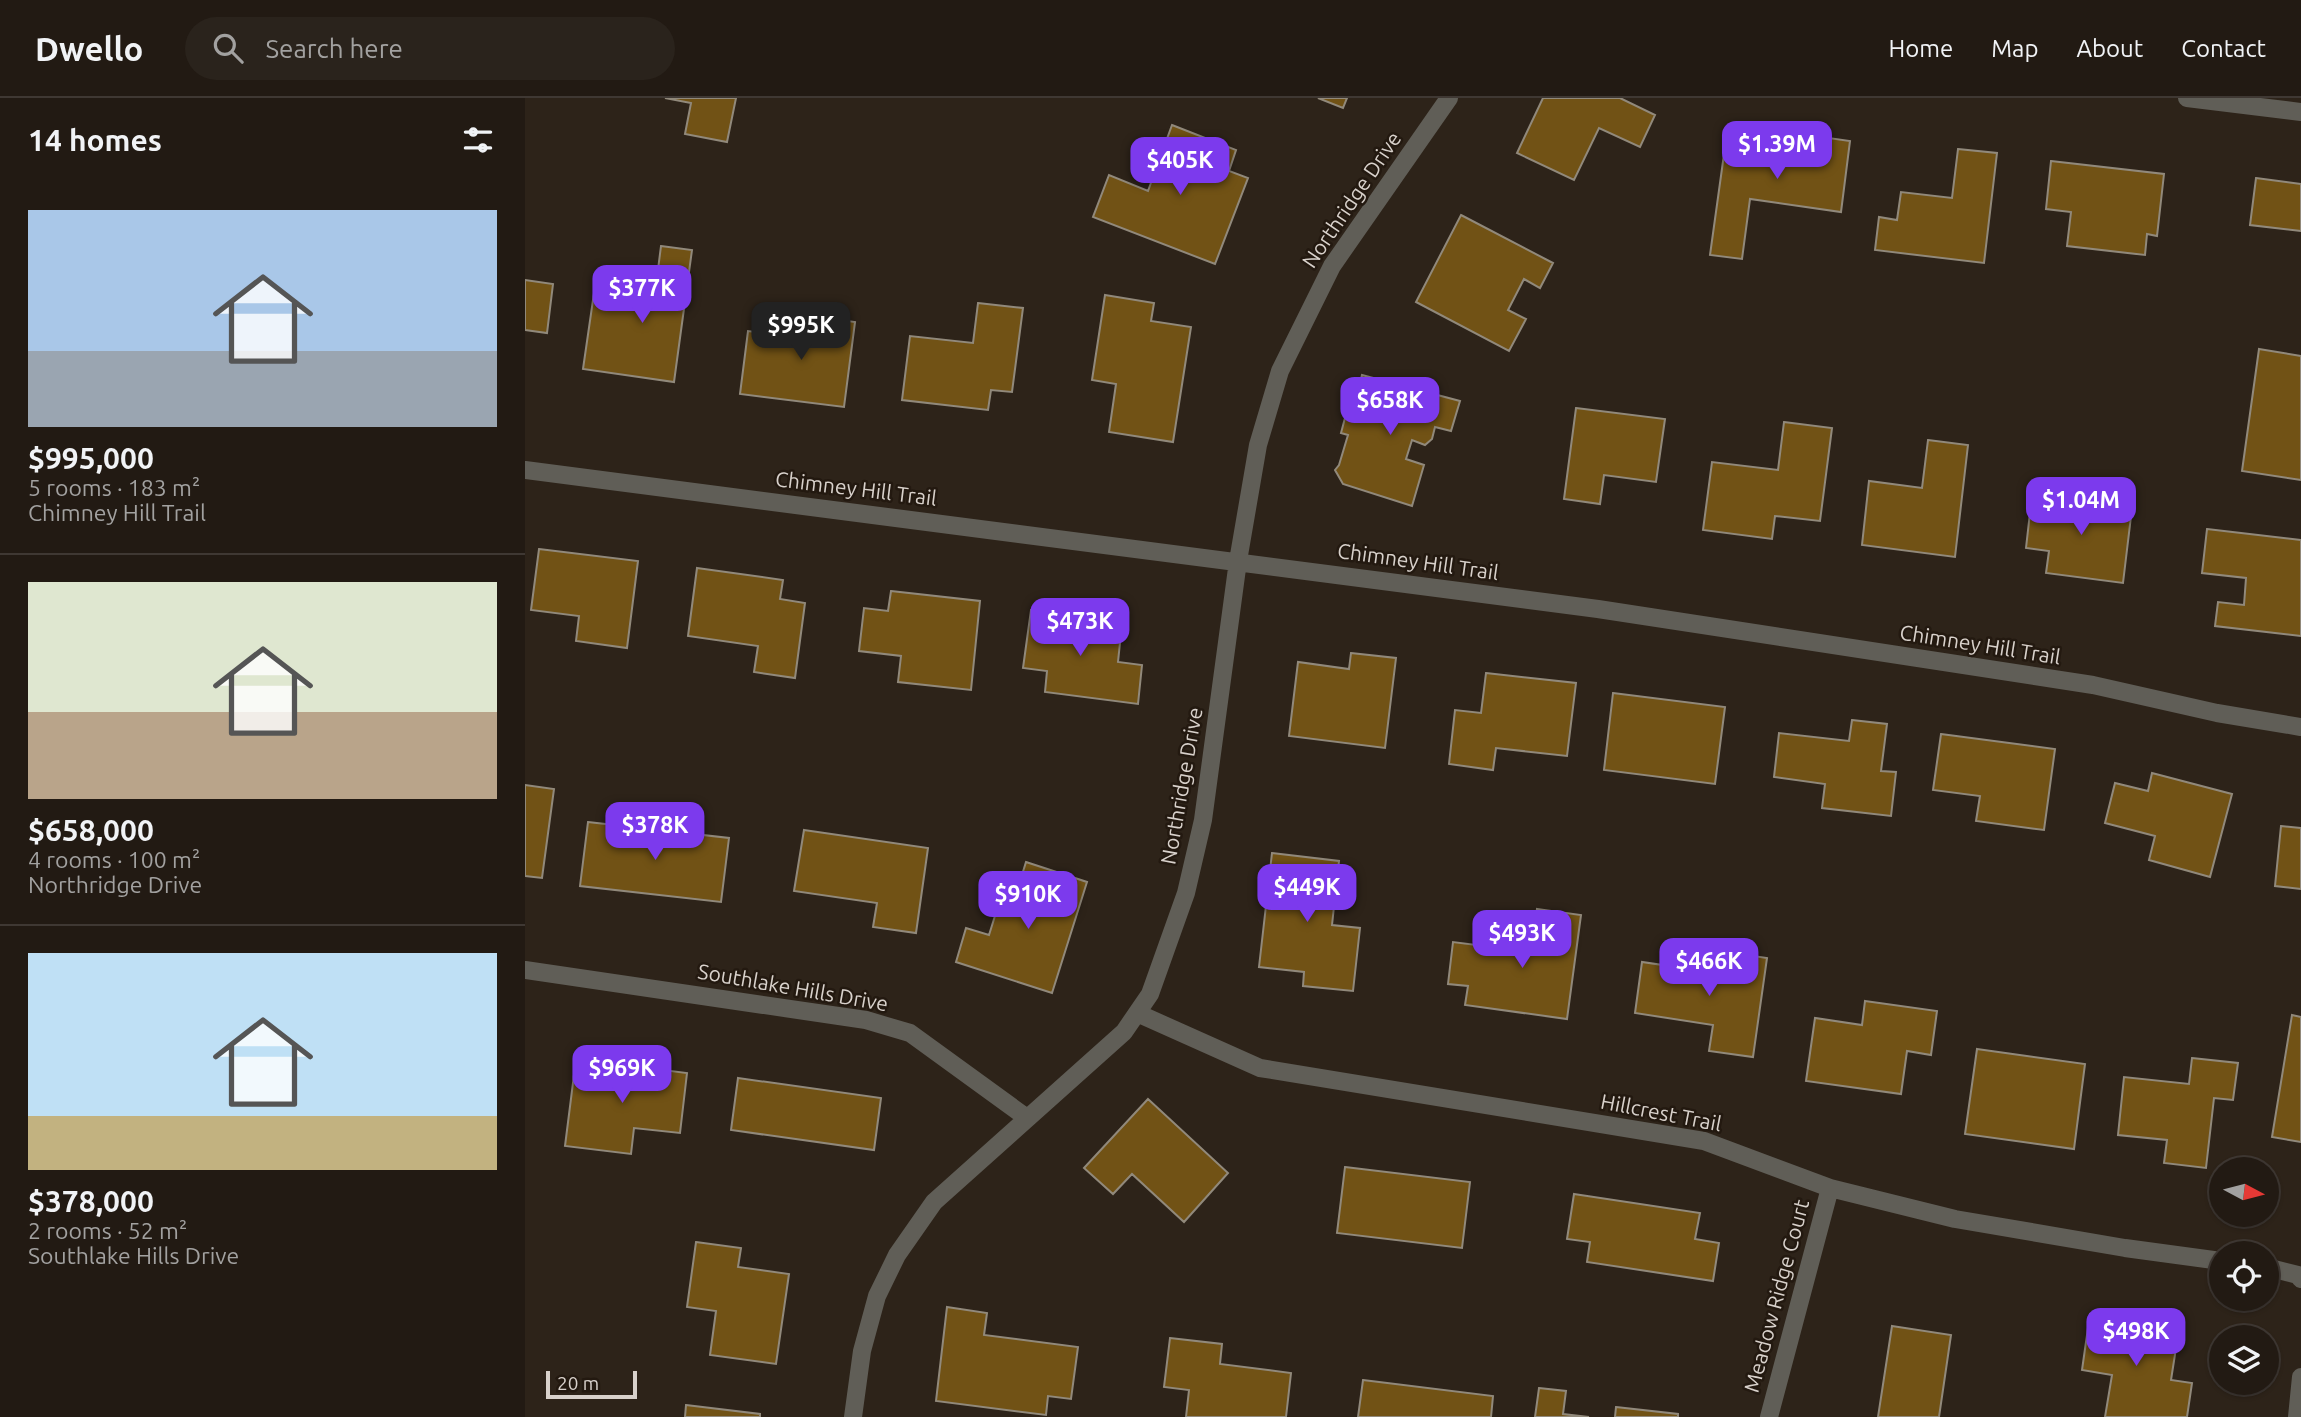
<!DOCTYPE html>
<html lang="en">
<head>
<meta charset="utf-8">
<style>
	body { margin:0; font-family:Ubuntu,sans-serif; background:#2a231c; color:#f1f3f6; height:100vh; display:flex; flex-direction:column; font-size:26px; white-space:nowrap }
	* { box-sizing:border-box; margin:0 }
	p { font-size:23px; color:#a2a1a0 }
	.icon { flex:none; width:38px; height:38px; fill:none; stroke:currentColor; stroke-width:2; stroke-linecap:round; stroke-linejoin:round }
	.map { position:relative; flex:1; overflow:hidden }
	.panel { display:flex; flex-direction:column; background:#221a13; width:525px }
	.panel>* { flex:none }
	.needle { width:46px; rotate:97deg }
	.controls { position:absolute; left:1684px; top:1059px; display:grid; gap:14px }
	.controls a { display:grid; place-items:center; width:70px; height:70px; border-radius:50%; background:#221a13; box-shadow:0 2px 5px #0004,0 0 0 2px #3f3833; font-size:35px }
	.scale { position:absolute; left:21px; bottom:18px; width:91px; box-sizing:border-box; padding-left:7px; border:4px solid #d8d1cb; border-top:0; font-size:19px; line-height:24px; white-space:nowrap; color:#d8d1cb; -webkit-text-stroke:5px #231910; paint-order:stroke }
	.price { position:absolute; translate:-50% -60px; padding:0 16px; border-radius:14px; background:#7c3aed; color:#fff; font-size:23px; line-height:46px; filter:drop-shadow(0 2px 4px #0008) }
	.price::after { content:''; position:absolute; left:50%; top:42px; width:21px; height:16px; margin-left:-10px; background:inherit; clip-path:polygon(0 0,100% 0,50% 100%) }
	.price.active { background:#222; color:#fff }
	ul { padding:0; list-style:none }
	li { display:grid; align-content:center; gap:14px; height:371px; padding:0 28px }
	li+li { border-top:2px solid #3f3833 }
	li span { display:grid; place-items:center; height:217px; border-radius:0px; color:#555 }
	li>.icon { margin-inline-start:auto }
	span .icon { width:126px; height:126px; fill:#fffc; stroke-width:1 }
	li b { font-size:30px }
	h2 { display:flex; justify-content:space-between; align-items:center; height:84px; padding:0 28px; font-size:30px }
	header { display:flex; align-items:center; gap:42px; box-sizing:border-box; height:98px; padding:0 35px; background:#221a13; border-bottom:2px solid #3f3833 }
	header strong { font-size:33px }
	nav { display:flex; gap:38px; margin-inline-start:auto; font-size:24px }
	.search { width:490px; height:63px; background:#2a231c; display:flex; align-items:center; gap:18px; box-sizing:border-box; padding:0 24px; border-radius:38px; color:#a2a1a0; font-size:26px }
	main { display:flex; flex:1; min-height:0 }
	.map>svg:first-child { display:block }
	.building { fill:#715215; stroke:#91897b; stroke-width:2 }
	.lines { fill:none; stroke-linecap:round; stroke-linejoin:round }
	.minor { stroke:#605e57; stroke-width:18 }
	.labels { text-anchor:middle; stroke-width:5; stroke-linejoin:round; paint-order:stroke }
	.street-label { font-size:21px; fill:#d8d1cb; stroke:#231910 }
</style>
</head>
<body>
<header>
<strong>Dwello</strong>
<div class="search"><svg class="icon" aria-label="search" viewBox="0 0 24 24"><circle cx="10" cy="10" r="6"/><path d="M15 15l6 6"/></svg>Search here</div>
<nav><a>Home</a><a>Map</a><a>About</a><a>Contact</a></nav>
</header>
<main>
<section class="panel">
<h2>14 homes<svg class="icon" aria-label="filters" viewBox="0 0 24 24"><path d="M4 7h16M4 17h16"/><circle cx="9" cy="7" r="2"/><circle cx="15" cy="17" r="2"/></svg></h2>
<ul>
<li><span style="background:linear-gradient(#a9c7e8 65%,#9aa5b1 0)"><svg class="icon" aria-label="home" viewBox="0 0 24 24"><path d="M3 11l9-7 9 7M6 9v11h12V9"/></svg></span><div><b>$995,000</b><p>5 rooms · 183 m²</p><p>Chimney Hill Trail</p></div></li>
<li><span style="background:linear-gradient(#dfe7d0 60%,#b9a48a 0)"><svg class="icon" aria-label="home" viewBox="0 0 24 24"><path d="M3 11l9-7 9 7M6 9v11h12V9"/></svg></span><div><b>$658,000</b><p>4 rooms · 100 m²</p><p>Northridge Drive</p></div></li>
<li><span style="background:linear-gradient(#bfe0f5 75%,#c2b280 0)"><svg class="icon" aria-label="home" viewBox="0 0 24 24"><path d="M3 11l9-7 9 7M6 9v11h12V9"/></svg></span><div><b>$378,000</b><p>2 rooms · 52 m²</p><p>Southlake Hills Drive</p></div></li>
</ul>
</section>
<div class="map">
<svg width="1776" height="1319" viewBox="0 0 1776 1319">
	<rect width="100%" height="100%" fill="#2d2319"/>
	<path class="building" d="M140 0H211L202 44 160 36 166 5Z
		M793 0H822L818 10Z
		M1018 0H1095L1130 17 1115 49 1074 30 1049 82 992 55Z
		M647 27 711 52 704 73 723 80 690 166 568 119 584 77 623 93Z
		M1233 30 1325 43 1316 114 1225 101 1217 161 1185 157 1200 49 1229 53Z
		M1433 51 1472 55 1459 165 1350 152 1354 119 1372 122 1376 94 1427 100Z
		M1526 63 1639 76 1632 138 1622 136 1620 157 1542 148 1546 114 1521 111Z
		M1731 80 1776 86V133L1725 127Z
		M936 117 1028 165 1015 190 999 181 983 212 1001 221 984 253 891 204Z
		M136 148 167 152 149 284 58 271 69 195 129 203Z
		M0 182 28 186 22 235 0 232Z
		M580 197 629 205 626 223 666 229 648 344 584 334 591 286 567 282Z
		M453 205 498 210 487 294 466 292 463 312 377 302 385 238 448 245Z
		M273 216 330 224 319 309 215 296 223 233 270 239Z
		M1734 251 1776 258V382L1717 373Z
		M837 277 935 303 926 333 910 329 907 341 900 347 887 342 881 361 899 367 887 408 818 386 810 372 814 367 823 337 816 335 824 305 830 306Z
		M1051 310 1140 321 1131 384 1079 377 1075 406 1039 401Z
		M1259 324 1307 330 1295 423 1250 418 1247 441 1178 432 1187 364 1253 372Z
		M1403 342 1443 347 1430 459 1337 447 1344 383 1397 390Z
		M1507 397 1607 410 1598 485 1521 475 1524 453 1501 450Z
		M1682 431 1776 442V538L1690 528 1693 504 1719 507 1721 480 1677 475Z
		M14 451 113 463 102 550 51 543 54 518 6 512Z
		M172 470 258 482 255 501 280 505 270 580 229 574 233 548 163 538Z
		M366 493 455 503 446 592 373 584 376 558 334 553 339 510 363 513Z
		M506 512 575 521 574 532 596 535 593 564 617 567 613 606 520 594 522 573 498 570Z
		M826 555 871 560 860 650 764 638 773 564 824 571Z
		M961 575 1051 585 1042 658 971 650 968 672 924 666 930 612 956 615Z
		M1088 595 1200 609 1190 686 1079 672Z
		M1327 622 1362 626 1356 673 1371 674 1366 718 1297 710 1300 686 1249 679 1254 635 1324 643Z
		M1416 636 1530 651 1519 732 1451 723 1455 698 1408 692Z
		M1627 675 1707 696 1685 779 1624 762 1630 738 1580 725 1590 685 1623 693Z
		M0 687 29 691 17 780 0 778Z
		M63 724 204 740 196 804 55 788Z
		M1756 728 1776 730V791L1750 788Z
		M279 732 403 750 391 835 348 829 352 805 269 793Z
		M747 755 814 763 807 827 835 830 828 893 778 888 779 874 734 869Z
		M501 764 562 784 527 895 431 864 441 830 464 837 474 805 487 809Z
		M1012 811 1056 817 1042 921 940 907 943 888 923 886 928 844 1006 854Z
		M1189 852 1242 860 1228 959 1184 953 1188 927 1110 915 1117 864 1185 874Z
		M1340 903 1412 913 1406 957 1382 953 1376 996 1281 983 1290 920 1337 927Z
		M1767 917 1776 919V1044L1747 1039Z
		M1452 951 1560 966 1549 1051 1440 1036Z
		M1667 960 1713 965 1708 1002 1689 1000 1681 1070 1639 1065 1642 1042 1593 1037 1599 979 1664 986Z
		M51 961 162 975 155 1035 109 1030 106 1056 40 1048Z
		M213 980 356 1000 349 1052 206 1032Z
		M623 1001 703 1075 659 1124 607 1076 588 1096 559 1070Z
		M820 1069 945 1084 937 1150 812 1135Z
		M1049 1096 1175 1115 1170 1141 1194 1145 1188 1183 1062 1164 1065 1144 1042 1141Z
		M171 1144 216 1150 213 1169 264 1176 251 1266 185 1257 191 1213 162 1209Z
		M422 1209 462 1215 459 1237 553 1249 546 1301 523 1298 521 1317 411 1303Z
		M1565 1216 1640 1227 1637 1248 1651 1250 1646 1282 1667 1285 1662 1319H1580L1587 1277 1557 1272Z
		M1367 1228 1426 1237 1414 1319H1353Z
		M645 1240 697 1246 695 1266 766 1275 761 1319H661L664 1292 639 1289Z
		M838 1282 968 1298 966 1319H833Z
		M1014 1290 1041 1293 1038 1316 1064 1319H1010Z
		M161 1307 235 1316V1319H160Z
		M1091 1309 1153 1316V1319H1090Z"/>
	<g class="lines">
		<path class="minor" d="M1662 0 1776 14
			M0 372 1073 511 1568 587 1692 615 1776 629
			M0 872 341 922 385 935 502 1020
			M612 915 735 970 1179 1043 1305 1090 1430 1121 1600 1150 1696 1163
			M1741 1169 1773 1177 1776 1181
			M328 1319 337 1253 352 1198 372 1157 409 1104 599 934 625 896 661 795 678 722 713 463 733 347 755 273 807 168 924 0
			M1244 1319 1305 1090
			M1772 1319 1776 1279"/>
	</g>
	<g class="labels">
		<g class="street-label">
			<text transform="translate(827 102) rotate(-56)" y="7">Northridge Drive</text>
			<text transform="translate(331 391) rotate(7)" y="7">Chimney Hill Trail</text>
			<text transform="translate(893 464) rotate(8)" y="7">Chimney Hill Trail</text>
			<text transform="translate(1455 547) rotate(9)" y="7">Chimney Hill Trail</text>
			<text transform="translate(657 688) rotate(-80)" y="7">Northridge Drive</text>
			<text transform="translate(268 890) rotate(10)" y="7">Southlake Hills Drive</text>
			<text transform="translate(1136 1015) rotate(11)" y="7">Hillcrest Trail</text>
			<text transform="translate(1252 1198) rotate(-75)" y="7">Meadow Ridge Court</text>
		</g>
	</g>
</svg>
<div class="controls">
<a><svg class="needle" viewBox="-14 -14 28 28"><path d="M0-13l5 13h-10z" fill="#e53935"/><path d="M0 13l5-13h-10z" fill="#a2a1a0"/></svg></a>
<a><svg class="icon" aria-label="locate" viewBox="0 0 24 24"><circle cx="12" cy="12" r="6"/><path d="M12 2v4M12 18v4M2 12h4M18 12h4"/></svg></a>
<a><svg class="icon" aria-label="layers" viewBox="0 0 24 24"><path d="M12 4l9 5-9 5-9-5zM3 14l9 5 9-5"/></svg></a>
</div>
<div class="scale">20 m</div>
<b class="price" style="left:1252px;top:83px">$1.39M</b>
<b class="price" style="left:655px;top:99px">$405K</b>
<b class="price" style="left:117px;top:227px">$377K</b>
<b class="price active" style="left:276px;top:264px">$995K</b>
<b class="price" style="left:865px;top:339px">$658K</b>
<b class="price" style="left:1556px;top:439px">$1.04M</b>
<b class="price" style="left:555px;top:560px">$473K</b>
<b class="price" style="left:130px;top:764px">$378K</b>
<b class="price" style="left:782px;top:826px">$449K</b>
<b class="price" style="left:503px;top:833px">$910K</b>
<b class="price" style="left:997px;top:872px">$493K</b>
<b class="price" style="left:1184px;top:900px">$466K</b>
<b class="price" style="left:97px;top:1007px">$969K</b>
<b class="price" style="left:1611px;top:1270px">$498K</b>
</div>
</main>
</body>
</html>
